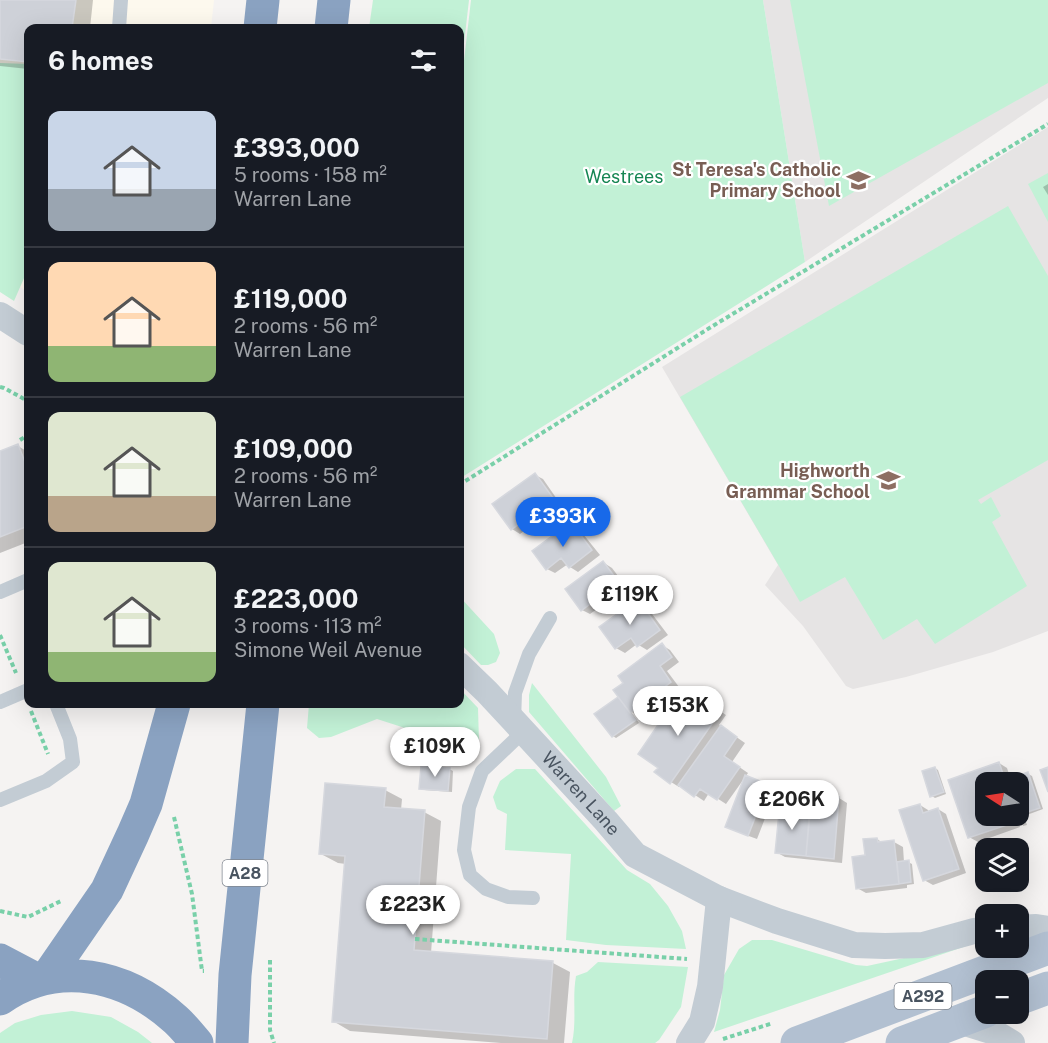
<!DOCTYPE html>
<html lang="en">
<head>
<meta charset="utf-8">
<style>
	body { margin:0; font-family:"Public Sans",sans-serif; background:#242831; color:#f1f3f6; height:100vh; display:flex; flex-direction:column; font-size:22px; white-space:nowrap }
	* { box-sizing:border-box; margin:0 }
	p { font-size:20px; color:#9ea1a6 }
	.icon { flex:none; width:33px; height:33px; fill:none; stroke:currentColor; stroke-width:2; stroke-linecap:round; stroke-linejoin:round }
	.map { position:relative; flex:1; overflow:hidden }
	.details { position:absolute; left:24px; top:24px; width:440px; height:684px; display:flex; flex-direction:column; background:#171b24; border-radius:12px; box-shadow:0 6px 24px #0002 }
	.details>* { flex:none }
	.needle { width:39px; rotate:282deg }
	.buttons { position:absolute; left:975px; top:772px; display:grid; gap:12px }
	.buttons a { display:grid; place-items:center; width:54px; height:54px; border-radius:12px; background:#171b24; box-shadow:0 6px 24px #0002; font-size:30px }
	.price { position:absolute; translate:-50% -51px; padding:0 14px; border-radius:21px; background:#fff; color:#222; font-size:20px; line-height:39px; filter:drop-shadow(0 2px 3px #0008) }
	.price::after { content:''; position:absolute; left:50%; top:36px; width:18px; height:14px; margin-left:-9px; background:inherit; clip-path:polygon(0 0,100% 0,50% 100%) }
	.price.active { background:#1869e9; color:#fff }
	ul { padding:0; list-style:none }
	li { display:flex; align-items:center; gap:18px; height:150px; padding:0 24px }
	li+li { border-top:2px solid #363941 }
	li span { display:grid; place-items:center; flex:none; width:168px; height:120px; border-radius:12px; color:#555 }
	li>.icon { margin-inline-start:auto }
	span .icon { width:72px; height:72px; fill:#fffc; stroke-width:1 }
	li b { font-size:26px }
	h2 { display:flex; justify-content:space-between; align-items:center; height:72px; padding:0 24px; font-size:26px }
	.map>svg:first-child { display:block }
	.commercial { fill:#fdf9ee }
	.education { fill:#e6e4e4 }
	.green { fill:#c2f1d6 }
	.shadow { fill:#0003 }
	.building { fill:#ced1d8; stroke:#d6d8de; stroke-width:1.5 }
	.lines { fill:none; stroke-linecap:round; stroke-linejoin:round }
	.path { stroke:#79d0a9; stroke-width:4; stroke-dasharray:4.5 3; stroke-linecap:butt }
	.lane { stroke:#c3ccd4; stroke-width:14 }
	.street { stroke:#c3ccd4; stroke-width:26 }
	.primary { stroke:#b2c0d1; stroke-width:33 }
	.highway { stroke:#8aa2c1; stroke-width:33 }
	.labels { text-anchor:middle; stroke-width:4.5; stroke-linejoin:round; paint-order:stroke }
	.shield { fill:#fff; stroke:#808790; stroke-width:1.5 }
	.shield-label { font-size:16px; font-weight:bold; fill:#495460 }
	.education-label { font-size:18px; font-weight:bold; fill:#785e54; stroke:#fff; text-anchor:end }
	.park-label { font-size:18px; fill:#168653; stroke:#fff }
	.street-label { font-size:18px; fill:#495460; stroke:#fff }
</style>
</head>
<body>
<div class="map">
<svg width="1048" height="1043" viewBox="0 0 1048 1043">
	<rect width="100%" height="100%" fill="#f5f3f2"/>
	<path class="commercial" d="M0 0H214L211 28H28V293L0 270Z"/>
	<path class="education" d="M763 0H1048V98L805 262Z
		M1048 127V631L993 652 906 677 853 689 846 686 803 626 765 585 778 565 662 367Z"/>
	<path class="green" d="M373 0H469L459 87V28H369Z
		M471 0H763L805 262 459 479V104Z
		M790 0H1048V83L829 206Z
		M0 63 28 64V269L14 301 0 292Z
		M1048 173V222L1028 184Z
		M1008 206 1048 276V460L978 500 981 504 991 497 1001 516 992 522 1027 586 935 644 917 619 883 640 845 577 800 602 680 397Z
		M459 596 494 634 500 653 496 662 488 665H481L459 642Z
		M532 683 606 777 621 806 614 811 529 712V695Z
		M459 688 478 708 479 742 475 749 467 747 457 740 451 749 437 756 418 749 405 728 377 719 331 737 319 738 307 728 309 704H459Z
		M516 769H535L627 870 650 884 668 906 682 931 686 949 606 945 566 940 571 854 505 850 507 814 497 809 493 797 500 781Z
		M752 940H772L856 965 867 966 978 942 714 1032 720 1010 724 975 739 949Z
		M598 962 688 967 681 1007 659 1040 655 1043H572C577 1021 572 998 576 976L587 972Z
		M72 1011 111 1017 138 1032 152 1043H0V1033L15 1023 41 1015Z"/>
	<path class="shadow" d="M0 0H93L90 28H28V69L0 66Z
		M1048 184V195L1043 187Z
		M18 446 28 452V542L0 553V453Z
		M535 475 543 479 568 515 543 533 535 528 532 525 520 534 512 529Z
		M571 524 579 529 600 555 578 572 570 567 568 564 555 573 547 569Z
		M604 563 612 568 634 597 615 611 604 604 590 614 582 610Z
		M638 601 646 606 668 635 647 650 637 644 625 653 616 648Z
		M662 645 670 650 679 662 667 671 679 687 640 716 630 711 639 723 616 738 613 736 596 715 620 697 625 683Z
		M705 701 726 715 719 725 745 743 732 762 748 773 726 804 709 793 704 801 680 785 679 787 671 782 688 710Z
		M999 763 1007 768 1011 780 1028 774 1032 776 1043 809 1024 816 1027 825 1023 826 1018 814V783H986V816H1016L1020 827 978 842 969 837 950 781Z
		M935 768 938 770 946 794 935 798 932 796Z
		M449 769 453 771 452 792 424 790 421 788Z
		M746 777 767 786 776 790 757 839 735 831 727 826Z
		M385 790 402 799 401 810 424 812 441 821 431 953 553 963 570 972 564 1043H501L350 1031 333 1021 346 864 338 863 321 854Z
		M839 798 847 803 842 863 785 857 776 852 794 806 803 811 802 813 811 814Z
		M920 805 928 810 929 813 938 809 946 814 966 873 933 885 924 880Z
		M877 839 883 843 894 842 903 847 904 862H908L912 864 914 884 907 885V888L866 893 857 888 867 856Z"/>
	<path class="building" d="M0 0H76L72 28H28V62L0 59Z
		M18 444 28 470V526L0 537V451Z
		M535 473 561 509 534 530 526 519 511 530 492 504Z
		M571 522 592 550 569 568 561 558 546 570 532 551Z
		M603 561 626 592 605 608 598 598 581 611 565 589Z
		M638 599 660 630 637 647 631 638 615 649 599 627Z
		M662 643 672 657 660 666 671 682 630 713 613 690 623 683 618 676Z
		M696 694 718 710 712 719 714 721 670 784 654 772 658 768 638 754 675 700 687 708Z
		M618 697 636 720 612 737 594 714Z
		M721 725 737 737 724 756 740 767 717 800 700 789 694 797 678 785Z
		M999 762 1006 783H986V816H1018L1019 821 968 838 948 780Z
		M421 766 450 768 448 791 419 789Z
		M935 767 944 792 930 797 922 771Z
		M1048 767V792L1040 770Z
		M1028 772 1040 808 1018 815V783H1006L1005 780Z
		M745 775 768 784 748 836 725 827Z
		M325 783 386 788 384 807 425 810 414 950 553 961 547 1039 332 1022 345 856 319 854Z
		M811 794 839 797 834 859 806 856Z
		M780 803 795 805 794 811 810 813 806 856 775 853Z
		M920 804 923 813 938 808 959 869 923 881 899 810Z
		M877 838 878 842 894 840 899 884 856 889 852 857 865 855 863 839Z
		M909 860 911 882 899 884 897 862Z"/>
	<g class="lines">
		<path class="path" d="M0 387 4 388 28 401
			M20 440 28 435
			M459 485 711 327 1048 124
			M0 635 16 673
			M31 711 48 754
			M174 817 192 894 202 971H204
			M0 911 28 917 61 901
			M415 939 687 959
			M270 960V1030L274 1043
			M723 1039 773 1023"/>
		<path class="lane" d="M119 28 121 0
			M0 592 28 580
			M0 702 28 690
			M514 721 515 693 529 654 550 618
			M524 731 482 771 469 807 464 850 470 875 486 889 508 897 533 898
			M0 800 46 781 73 762 70 739 56 704"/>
		<g class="street">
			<path d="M0 315 28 333"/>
			<path id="s1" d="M459 665 487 692 514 721 606 821 635 855 719 899 777 921 854 945 885 946 923 945 974 931 986 930"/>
			<path d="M1018 928 1036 927 1048 929"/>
			<path d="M959 1021 994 1032 1012 1043"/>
			<path d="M689 1043 702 1022 710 987 719 899"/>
		</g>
		<path class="primary" d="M1018 999 1048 988
			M797 1043 1048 948
			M902 1043 986 1011"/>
		<path class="highway" d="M260 28 263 0
			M331 28 334 0
			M0 960 38 980
			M47 977 107 890 133 834 146 804 174 704
			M0 999C57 959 125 974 175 1019 183 1026 190 1035 197 1043
			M232 1043 235 975 263 704"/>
	</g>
	<defs>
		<symbol id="school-bare" viewBox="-9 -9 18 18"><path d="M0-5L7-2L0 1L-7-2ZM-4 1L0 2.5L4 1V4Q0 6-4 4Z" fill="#8d6e63" stroke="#fff" stroke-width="2.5" paint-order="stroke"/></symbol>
	</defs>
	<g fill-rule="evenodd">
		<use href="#school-bare" x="842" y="164" width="33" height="33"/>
		<use href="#school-bare" x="872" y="464" width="33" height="33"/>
	</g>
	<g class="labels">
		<g class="shield">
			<rect x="222.5" y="860" width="45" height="26" rx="4.5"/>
			<rect x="894.5" y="983" width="57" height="26" rx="4.5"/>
		</g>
		<g class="shield-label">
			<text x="245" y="879">A28</text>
			<text x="923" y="1002">A292</text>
		</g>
		<g class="education-label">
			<text x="841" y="176">St Teresa's Catholic<tspan x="841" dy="21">Primary School</tspan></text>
			<text x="870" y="477">Highworth<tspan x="870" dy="21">Grammar School</tspan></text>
		</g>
		<g class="park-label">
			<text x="624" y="183">Westrees</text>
		</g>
		<g class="street-label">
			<text dy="6" stroke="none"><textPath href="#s1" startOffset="177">Warren Lane</textPath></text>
		</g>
	</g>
</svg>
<div class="buttons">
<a><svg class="needle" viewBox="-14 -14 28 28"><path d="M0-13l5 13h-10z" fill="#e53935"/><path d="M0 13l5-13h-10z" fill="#9ea1a6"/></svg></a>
<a><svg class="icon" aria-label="layers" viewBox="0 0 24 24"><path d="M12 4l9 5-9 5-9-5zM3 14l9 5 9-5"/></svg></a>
<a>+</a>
<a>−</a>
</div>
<b class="price active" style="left:563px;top:548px">£393K</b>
<b class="price" style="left:630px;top:626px">£119K</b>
<b class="price" style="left:678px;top:737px">£153K</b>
<b class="price" style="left:435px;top:778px">£109K</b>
<b class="price" style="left:792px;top:831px">£206K</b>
<b class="price" style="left:413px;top:936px">£223K</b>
<section class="details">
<h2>6 homes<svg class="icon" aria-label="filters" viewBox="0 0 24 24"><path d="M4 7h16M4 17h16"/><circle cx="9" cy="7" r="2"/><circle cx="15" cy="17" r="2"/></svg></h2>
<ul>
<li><span style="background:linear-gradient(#c9d6e8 65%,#9aa5b1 0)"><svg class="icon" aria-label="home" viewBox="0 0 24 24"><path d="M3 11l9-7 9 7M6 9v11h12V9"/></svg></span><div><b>£393,000</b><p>5 rooms · 158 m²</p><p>Warren Lane</p></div></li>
<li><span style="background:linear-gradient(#ffd9b3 70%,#8fb573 0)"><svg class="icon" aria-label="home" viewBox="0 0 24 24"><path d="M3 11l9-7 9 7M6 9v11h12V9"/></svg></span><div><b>£119,000</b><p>2 rooms · 56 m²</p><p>Warren Lane</p></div></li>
<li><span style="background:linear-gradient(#dfe7d0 70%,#b9a48a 0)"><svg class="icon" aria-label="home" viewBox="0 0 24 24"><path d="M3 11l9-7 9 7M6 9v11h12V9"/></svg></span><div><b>£109,000</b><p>2 rooms · 56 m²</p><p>Warren Lane</p></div></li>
<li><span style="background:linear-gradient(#dfe7d0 75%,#8fb573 0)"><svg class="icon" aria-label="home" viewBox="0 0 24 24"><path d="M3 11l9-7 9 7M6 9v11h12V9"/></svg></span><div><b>£223,000</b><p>3 rooms · 113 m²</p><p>Simone Weil Avenue</p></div></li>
</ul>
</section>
</div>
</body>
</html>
